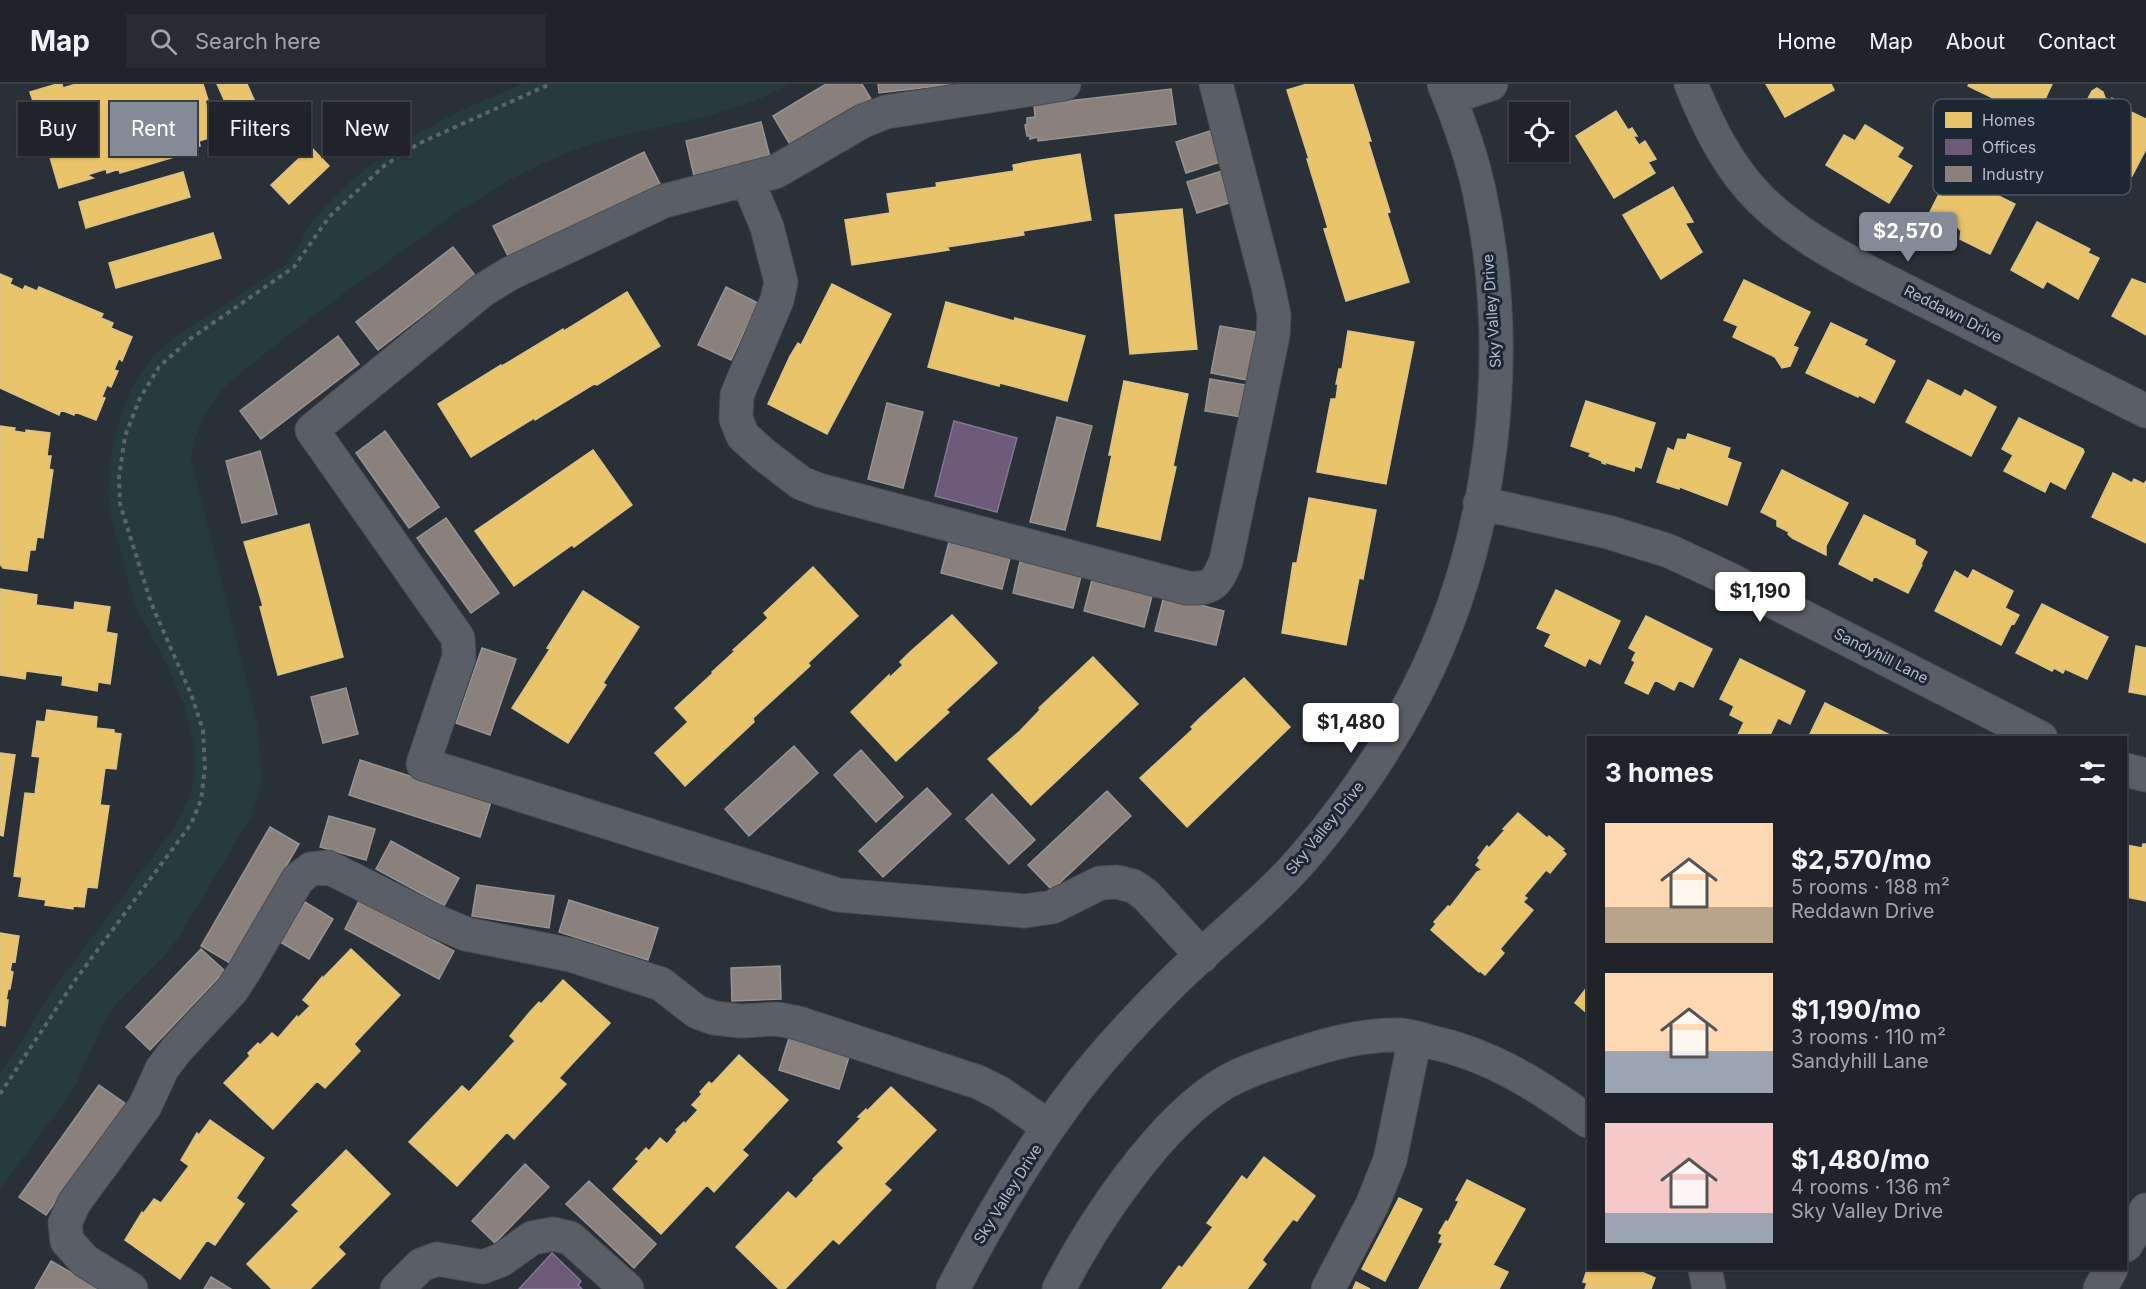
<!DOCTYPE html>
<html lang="en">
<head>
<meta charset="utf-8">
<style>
	body { margin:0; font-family:Inter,sans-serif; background:#282c32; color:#f1f3f6; height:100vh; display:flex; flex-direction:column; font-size:22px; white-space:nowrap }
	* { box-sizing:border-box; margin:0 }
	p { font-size:20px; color:#a2a4a8 }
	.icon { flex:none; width:33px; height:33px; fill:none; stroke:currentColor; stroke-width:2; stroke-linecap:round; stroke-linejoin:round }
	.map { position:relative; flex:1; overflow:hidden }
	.panel { position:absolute; left:1587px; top:652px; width:540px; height:534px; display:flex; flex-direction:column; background:#20242a; border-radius:0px; box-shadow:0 2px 4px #0004,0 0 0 2px #3d4147 }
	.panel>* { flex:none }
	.hud { position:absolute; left:18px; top:18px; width:570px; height:54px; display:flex; gap:12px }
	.controls { position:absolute; left:1509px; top:18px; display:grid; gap:12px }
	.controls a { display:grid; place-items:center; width:60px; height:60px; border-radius:0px; background:#20242a; box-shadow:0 2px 4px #0004,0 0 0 2px #3d4147; font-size:30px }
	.price { position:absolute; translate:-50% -51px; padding:0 14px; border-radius:6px; background:#fff; color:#222; font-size:20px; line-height:39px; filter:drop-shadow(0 2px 3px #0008) }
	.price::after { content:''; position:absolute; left:50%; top:36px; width:18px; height:14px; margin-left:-9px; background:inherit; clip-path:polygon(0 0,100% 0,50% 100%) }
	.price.active { background:#848b96; color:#fff }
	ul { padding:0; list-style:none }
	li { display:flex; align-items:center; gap:18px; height:150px; padding:0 18px }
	li span { display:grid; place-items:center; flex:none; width:168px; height:120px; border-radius:0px; color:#555 }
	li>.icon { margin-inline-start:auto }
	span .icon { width:72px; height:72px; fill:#fffc; stroke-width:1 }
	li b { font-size:26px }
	h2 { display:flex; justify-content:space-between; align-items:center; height:72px; padding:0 18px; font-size:26px }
	.tag { padding:0 21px; border-radius:0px; background:#20242a; box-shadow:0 2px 4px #0004,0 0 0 2px #3d4147; font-size:21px; line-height:54px }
	.tag.active { background:#848b96; color:#fff }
	header { display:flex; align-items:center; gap:36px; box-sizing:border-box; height:84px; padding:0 30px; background:#20242a; border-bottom:2px solid #3d4147 }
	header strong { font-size:28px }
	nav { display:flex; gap:33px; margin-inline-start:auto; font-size:21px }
	.search { width:420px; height:54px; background:#282c32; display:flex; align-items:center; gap:15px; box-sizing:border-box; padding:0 21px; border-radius:0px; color:#a2a4a8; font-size:22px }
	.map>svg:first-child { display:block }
	.green { fill:#273a3e }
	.homes { fill:#e9c46a; stroke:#d9c286; stroke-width:1.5 }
	.offices { fill:#6d597a; stroke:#827792; stroke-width:1.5 }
	.industry { fill:#8a817c; stroke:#979393; stroke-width:1.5 }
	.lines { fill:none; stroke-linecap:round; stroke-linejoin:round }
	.minor-casing { stroke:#484c53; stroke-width:35 }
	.path { stroke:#5d636a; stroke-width:4; stroke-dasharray:4.5 4.5; stroke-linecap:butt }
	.minor { stroke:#5a5e66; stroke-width:33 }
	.labels { text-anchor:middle; stroke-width:6; stroke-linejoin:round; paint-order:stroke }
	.street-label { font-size:15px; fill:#b4bcc9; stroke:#1d2633 }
	.key { fill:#1d2633; stroke:#4a5360; stroke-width:1.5 }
	.key-label { font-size:16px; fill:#b4bcc9 }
</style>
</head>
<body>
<header>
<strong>Map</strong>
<div class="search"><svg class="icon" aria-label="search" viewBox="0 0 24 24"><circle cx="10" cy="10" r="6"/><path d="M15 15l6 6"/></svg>Search here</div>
<nav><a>Home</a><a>Map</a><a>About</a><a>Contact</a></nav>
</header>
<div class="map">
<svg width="2146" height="1205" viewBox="0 0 2146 1205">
	<rect width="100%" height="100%" fill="#2a3038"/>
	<path class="green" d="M524 0H789C728 36 644 41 577 65 492 96 416 158 343 210 312 233 282 255 253 279 244 287 233 294 225 303 206 323 195 348 191 376L257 640 262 697 252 730 241 750 178 854 166 870 119 917 102 942 73 1006 0 1105V990L56 902 174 744 190 712 195 684 193 654 183 619 168 583 135 521 111 433 108 412 110 376 118 340 132 303 148 278 174 253 285 181C295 170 300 158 307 146 312 137 320 129 327 121 381 63 451 28 524 0Z"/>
	<path class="homes" d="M57 0H62L63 4 76 0H203L208 16 205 17 208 28 212 27 219 51 199 57 200 62 187 65 188 69 120 89 119 85 107 89 106 85 87 91 93 94 59 104 47 63 45 64 41 48 43 47 30 8Z
		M217 0H247L256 20 231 31Z
		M1307 0H1353L1371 57H1368L1390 128 1387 129 1409 198 1346 217 1324 145 1328 144 1307 75H1309L1287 6Z
		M1766 0H1831L1834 6 1785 33Z
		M1969 0H2052L2036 35 1968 2Z
		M2097 4 2103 8 2105 14 2111 17 2112 14 2131 25 2129 27 2146 35V65L2132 92 2065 56 2069 38 2074 41 2092 7Z
		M1616 27 1628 46 1632 44 1637 52H1633L1639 61 1645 57 1656 75 1648 78 1655 89 1614 114 1576 52Z
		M1865 41 1903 64 1897 73 1912 82 1889 119 1826 81 1844 51 1855 57Z
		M311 63 329 82 289 120 271 101Z
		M1080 70 1091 136 1023 147 1024 151 947 163 949 166 852 181 845 136 890 129 887 110 937 103 936 99 1014 87 1013 81 1028 78Z
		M183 88 190 113 86 144 79 118Z
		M1950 88 2015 120 1990 170 1960 155 1961 147 1956 141 1953 147 1945 143 1947 139 1929 130Z
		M1673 103 1693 138 1685 139 1702 168 1661 195 1623 131Z
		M1182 125 1197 265 1130 270 1115 131Z
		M2037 138 2090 165 2088 169 2099 174 2078 215 2047 197 2043 204 2011 186Z
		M213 149 221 174 116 204 109 179Z
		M0 190 12 195 10 200 23 206 25 202 37 207 39 203 103 230 101 234 113 239 111 244 132 253 122 277 119 274 114 286 118 287 111 303 107 301 102 313 105 314 96 336 75 328 74 331 61 326 59 331 0 304Z
		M2132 195 2146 200V251L2112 232Z
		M1744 196 1810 228 1793 262 1798 264 1790 282 1782 284 1775 273 1733 253 1738 242 1724 236Z
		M832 200 891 230 827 350 768 320 790 272 798 259 801 261Z
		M627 208 660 262 597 301 594 300 535 336 534 334 471 373 438 320 501 281 502 282 563 245 564 247Z
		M946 218 1014 237 1015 234 1085 252 1067 317 1000 299 999 302 928 283Z
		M1831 239 1867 256 1864 261 1895 277 1874 319 1859 311 1858 313 1806 289Z
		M1348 247 1414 258 1386 400 1317 388 1331 315H1336L1338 300H1336L1339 285H1342Z
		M1928 296 1961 313 1965 306 1996 323 1971 372 1906 338Z
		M1124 297 1188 310 1173 382 1176 383 1160 456 1097 442 1112 371H1109Z
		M1586 317 1655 339 1641 384 1635 382 1634 387 1604 378 1605 380 1602 379V377L1589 372 1591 369 1571 362Z
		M2019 334 2083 365 2084 368 2065 405 2050 397 2045 408 2004 387 2013 371 2002 365Z
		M0 342 15 344 14 347 26 349V346L50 349 47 372H51L49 385 53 386 43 454 37 453 35 466H30L27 487 3 484 0 480Z
		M1688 350 1730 364 1727 374 1741 379 1727 421 1680 403 1679 405 1657 398 1668 364 1674 367 1678 355 1686 356Z
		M593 366 632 421 574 463 572 461 514 502 475 447Z
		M1782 386 1848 419 1826 462V471L1792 454 1788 450 1789 448 1777 442V436L1761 428Z
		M2113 389 2132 399 2134 395 2144 400 2146 397V459L2092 433Z
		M1309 414 1376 426 1363 495 1359 494 1346 561 1282 549 1291 492 1293 479H1297Z
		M1864 431 1915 456V461L1927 468 1921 480 1922 481 1908 509 1874 492 1872 497 1839 480Z
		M309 440 343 573 278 591 260 523 263 522 244 458Z
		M813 483 858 532 808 579 810 582 753 634 754 638 685 702 655 669 688 638 675 624 713 589 712 588 735 567 733 566 768 534 764 529Z
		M1973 486 2013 507 2005 524 2019 531 2014 540 2012 539 2001 561 1935 527 1955 487 1968 495Z
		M0 505 37 511 36 521 74 526 75 518 110 523 106 548 117 550 110 600 98 598 97 607 62 601 63 592 26 587 25 595 0 591Z
		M1556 506 1620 537 1600 580 1589 574 1585 582 1545 562 1551 550 1537 544Z
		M583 507 639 543 603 599 606 601 568 659 512 624 550 565 547 564Z
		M2042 520 2108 553 2087 595 2065 585 2063 589 2054 584 2052 587 2016 569Z
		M952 531 997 579 946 626 949 628 896 677 851 628 889 591V594L903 581 900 578 910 568Z
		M1646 532 1712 565 1693 603 1679 596 1674 606 1655 596 1648 610 1625 599 1635 578 1632 576 1636 568 1629 564Z
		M2136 562 2146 564V611L2129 608Z
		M1093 573 1138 620 1031 721 988 675 1020 647 1040 626 1039 624Z
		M1740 575 1805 607 1790 640 1778 634 1770 651 1766 649 1763 654H1744L1738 651 1744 638 1730 631 1734 622 1720 615Z
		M1244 594 1290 643 1187 743 1140 694 1193 645 1191 643 1201 633Z
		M1825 619 1890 651 1888 654 1809 652Z
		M47 626 97 633 96 644 114 646V649L121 650 116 685 105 684 100 721 109 722 97 804 87 803 84 823 73 822V825L45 821 46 816 19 812 22 793 14 792 25 709 35 710 40 673 32 672 37 637 45 638Z
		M0 669 15 671 3 752 0 751Z
		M1518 729 1547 754 1549 752 1564 765 1562 766 1566 770 1550 789 1546 786 1524 812 1527 814 1523 818 1533 826 1500 865 1504 869 1485 891 1480 887 1479 888 1431 846 1436 840 1434 838 1448 822 1450 823 1477 788 1482 786 1476 781 1480 776 1478 774 1487 762 1489 764 1505 746 1503 745Z
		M2143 760H2146V817L2126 813V761L2142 764Z
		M0 849 19 852 15 878 12 877 10 887 13 888 10 905H8L6 916H8L5 942 0 941Z
		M351 865 400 911 354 960 360 967 325 1004 317 997 273 1045 224 999 250 972 248 969 258 959 260 961 272 949 278 954 297 932 298 934 310 922 303 916 322 893V895Z
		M563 896 610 939 559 994 566 1000 514 1055 507 1048 457 1102 409 1058 462 1002 469 1008 515 957 510 952 529 929 539 918 541 920Z
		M1588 902V930L1575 919Z
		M739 971 788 1016 742 1066 748 1071 714 1108 707 1101 661 1150 613 1105 639 1077 636 1075 646 1064 649 1067 660 1054 667 1060 677 1048 676 1046 684 1038 685 1040 698 1026 692 1021 702 1010 700 1008 709 998 712 1000Z
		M891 1003 936 1046 884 1100 891 1106 839 1160 833 1155 785 1205H779L736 1163 788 1108 796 1115 814 1096 813 1095 844 1064 838 1058 861 1034 858 1033 866 1025 867 1027Z
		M210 1036 264 1074 236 1114 244 1120 215 1161 207 1156 180 1195 125 1156 142 1128 143 1130 154 1115 161 1119 189 1082 181 1076 197 1049 199 1051Z
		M346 1066 390 1110 338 1163 345 1170 310 1205H272L247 1180 299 1127 292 1121Z
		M1264 1073 1315 1112 1297 1137 1293 1135 1262 1176 1266 1180 1247 1205H1162L1179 1182 1182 1184 1213 1143 1207 1139 1242 1092 1247 1096Z
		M1467 1096 1525 1125 1493 1181 1508 1188 1499 1205H1419L1443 1159 1439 1158 1442 1151 1439 1149 1446 1137 1448 1138 1459 1117 1456 1116Z
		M1399 1114 1422 1125 1385 1197 1362 1185Z
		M1588 1183V1185H1635L1655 1194 1651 1205H1585L1587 1199 1583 1198Z
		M1356 1198 1370 1205H1353Z"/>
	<path class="offices" d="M954 337 1017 354 997 428 935 412Z
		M552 1169 581 1197 578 1201 582 1205H519Z"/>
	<path class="industry" d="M826 0H862L871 15 791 62 773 32Z
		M878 0H955L879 9Z
		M1171 5 1176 40 1038 57V53L1030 55V52H1027L1025 41H1027V34L1035 33 1034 21Z
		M761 38 770 73 694 92 686 57Z
		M1210 47 1220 78 1186 89 1176 58Z
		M644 68 660 100 509 174 493 142Z
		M1222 87 1232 118 1197 129 1187 98Z
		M453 163 475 191 378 266 356 238Z
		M726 203 758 219 731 276 698 261Z
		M1220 242 1256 248 1247 296 1211 289Z
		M338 252 359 280 261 355 240 327Z
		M1210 295 1246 301 1241 333 1205 327Z
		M887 319 923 328 903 404 868 395Z
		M1057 333 1092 342 1065 446 1030 438Z
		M385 347 439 423 409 444 356 369Z
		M260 367 277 430 242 439 226 377Z
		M446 434 499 509 471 529 417 454Z
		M950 454 1011 470 1002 505 941 489Z
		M1021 473 1082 488 1073 524 1013 509Z
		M1093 492 1153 508 1144 543 1084 527Z
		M1164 512 1224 527 1216 561 1155 547Z
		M482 564 516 575 490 651 456 639Z
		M346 604 358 650 323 659 311 613Z
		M794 662 818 689 749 752 725 725Z
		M861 666 903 713 876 738 834 691Z
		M360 676 491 718 480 753 349 711Z
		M927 704 951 730 883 793 859 767Z
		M1107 707 1131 732 1052 806 1028 781Z
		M992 710 1035 756 1009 780 966 735Z
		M329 732 375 745 366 776 320 763Z
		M270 743 299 760 230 879 201 862Z
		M391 757 459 794 444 822 376 785Z
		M477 801 554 812 549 844 472 832Z
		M569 816 658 844 648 876 559 848Z
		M359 817 454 867 439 895 345 845Z
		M305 818 333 835 309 875 280 858Z
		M201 865 225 887 150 966 126 943Z
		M780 882 781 915 732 917 731 884Z
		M789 954 849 973 839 1005 779 986Z
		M99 1001 126 1020 46 1131 19 1113Z
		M525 1080 549 1103 495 1159 472 1137Z
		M589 1097 656 1160 634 1184 566 1120Z
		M51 1177 100 1205H35Z
		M211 1193 231 1205H204Z"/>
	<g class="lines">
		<defs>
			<path id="minor" d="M1064 0 886 28 863 37 775 88 664 117 509 190 483 206 312 346 458 554 459 573 423 680 838 811 1025 827 1052 823 1100 799 1117 798 1133 802 1146 811 1202 872
				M1691 0C1708 42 1729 85 1762 117 1793 147 1832 169 1870 189L2146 327
				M1450 14 1491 0
				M747 95 767 143 781 198 777 216 737 311 736 335 743 352 763 370 801 399 819 406 1187 504C1213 505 1216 500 1226 477L1273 251 1274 231 1268 202 1216 0
				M1480 419 1608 448 1669 467 1727 494 2041 654
				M2126 686 2146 691
				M2126 1161 2146 1126
				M1705 1185 1709 1205
				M131 1205 85 1177 67 1157 65 1139 74 1119 145 1022 162 985 177 965 232 906 245 886 298 795 311 785 328 783 435 837 466 850 571 871 661 900 697 928 714 934 741 937 777 935 798 939 978 998 1000 1009 1049 1043
				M397 1205 421 1181 437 1175 483 1183 501 1176 532 1154 553 1150 570 1154 627 1205
				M953 1205C985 1143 1020 1083 1061 1026 1093 981 1132 939 1171 900 1217 854 1270 815 1311 765 1352 716 1387 665 1416 609 1494 458 1515 271 1479 106 1471 70 1458 34 1444 0
				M1059 1205C1093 1138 1161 1036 1226 998 1248 986 1273 978 1298 970 1330 959 1366 950 1400 951 1410 952 1421 955 1431 958 1492 971 1539 1002 1588 1037
				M1328 1205 1372 1121 1390 1076 1415 954
				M2100 1205 2111 1185"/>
		</defs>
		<use href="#minor" class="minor-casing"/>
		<path class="path" d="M0 1010 76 895 191 740 201 716 205 684 203 646 191 610 151 519 120 420 119 393 125 352 140 314 159 283 190 255 294 183 329 133 385 81 420 59 550 0"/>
		<use href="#minor" class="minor"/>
	</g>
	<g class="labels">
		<g class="street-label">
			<text transform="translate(1492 227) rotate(-94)" y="5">Sky Valley Drive</text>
			<text transform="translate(1953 230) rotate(27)" y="5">Reddawn Drive</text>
			<text transform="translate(1881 572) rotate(27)" y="5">Sandyhill Lane</text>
			<text transform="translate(1325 744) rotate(-51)" y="5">Sky Valley Drive</text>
			<text transform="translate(1008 1110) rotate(-58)" y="5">Sky Valley Drive</text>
		</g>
	</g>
	<rect x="1933" y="15" width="198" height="96" rx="9" class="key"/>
	<rect x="1945" y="28" width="27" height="16" fill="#e9c46a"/>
	<rect x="1945" y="55" width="27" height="16" fill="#6d597a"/>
	<rect x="1945" y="82" width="27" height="16" fill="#8a817c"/>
	<g class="key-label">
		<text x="1982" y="42">Homes</text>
		<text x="1982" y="69">Offices</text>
		<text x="1982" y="96">Industry</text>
	</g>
</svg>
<div class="controls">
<a><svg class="icon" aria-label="locate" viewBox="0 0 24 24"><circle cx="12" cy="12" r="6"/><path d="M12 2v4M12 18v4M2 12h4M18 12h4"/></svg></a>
</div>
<b class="price active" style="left:1908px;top:179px">$2,570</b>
<b class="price" style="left:1760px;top:539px">$1,190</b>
<b class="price" style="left:1351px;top:670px">$1,480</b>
<div class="hud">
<a class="tag">Buy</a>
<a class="tag active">Rent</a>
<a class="tag">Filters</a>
<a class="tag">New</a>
</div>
<section class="panel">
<h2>3 homes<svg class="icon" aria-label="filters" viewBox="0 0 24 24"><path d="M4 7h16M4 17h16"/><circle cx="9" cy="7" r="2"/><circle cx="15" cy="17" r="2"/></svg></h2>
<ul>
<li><span style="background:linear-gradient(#ffd9b3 70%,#b9a48a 0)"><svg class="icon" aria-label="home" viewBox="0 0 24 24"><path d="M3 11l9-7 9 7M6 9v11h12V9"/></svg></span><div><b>$2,570/mo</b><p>5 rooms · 188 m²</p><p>Reddawn Drive</p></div></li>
<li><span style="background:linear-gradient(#ffd9b3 65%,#9aa5b1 0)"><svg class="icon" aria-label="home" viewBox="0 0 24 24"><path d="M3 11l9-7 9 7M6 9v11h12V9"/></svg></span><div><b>$1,190/mo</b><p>3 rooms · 110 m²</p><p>Sandyhill Lane</p></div></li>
<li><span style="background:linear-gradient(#f6c9c9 75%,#9aa5b1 0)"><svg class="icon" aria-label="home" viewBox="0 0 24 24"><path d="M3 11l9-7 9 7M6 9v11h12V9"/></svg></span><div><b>$1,480/mo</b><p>4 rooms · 136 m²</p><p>Sky Valley Drive</p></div></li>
</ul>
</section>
</div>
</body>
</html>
